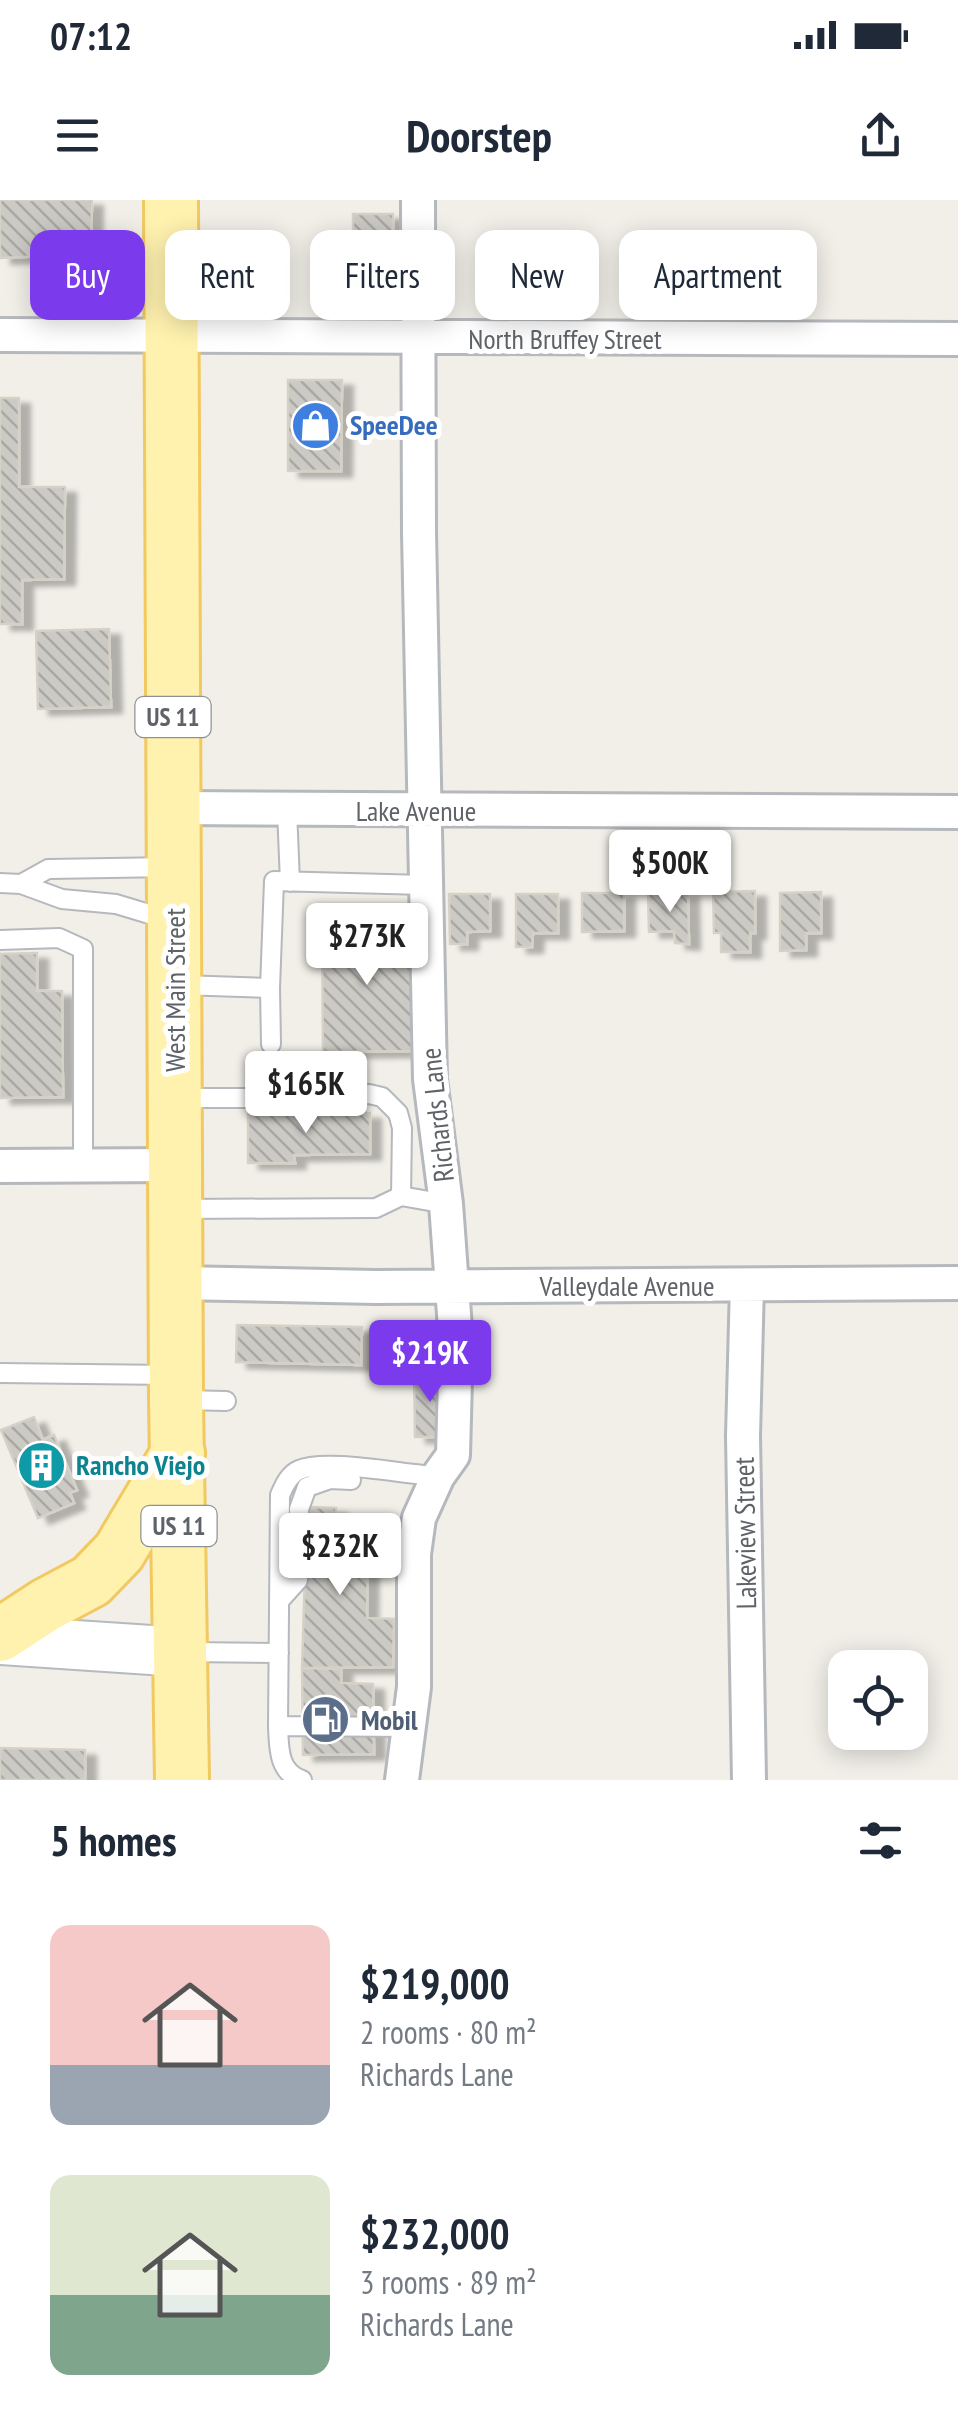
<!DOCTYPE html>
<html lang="en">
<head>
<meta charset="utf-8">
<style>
	body { margin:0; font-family:"PT Sans Narrow",sans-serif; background:#f6f6f7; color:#1f2937; height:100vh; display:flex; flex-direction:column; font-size:38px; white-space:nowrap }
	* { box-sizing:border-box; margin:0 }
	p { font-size:32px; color:#747a83 }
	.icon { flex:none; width:55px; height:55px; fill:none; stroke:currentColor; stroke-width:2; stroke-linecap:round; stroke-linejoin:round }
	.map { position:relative; height:1580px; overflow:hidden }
	.sheet { display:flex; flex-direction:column; background:#fff; flex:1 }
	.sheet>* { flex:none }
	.top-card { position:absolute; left:30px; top:30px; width:900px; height:90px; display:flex; gap:20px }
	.fabs { position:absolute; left:828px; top:1450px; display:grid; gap:20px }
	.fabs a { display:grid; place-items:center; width:100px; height:100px; border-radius:20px; background:#fff; box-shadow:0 5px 25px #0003; font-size:50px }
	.price { position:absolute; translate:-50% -85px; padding:0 22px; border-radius:10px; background:#fff; color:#222; font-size:32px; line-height:65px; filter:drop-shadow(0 2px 5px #0008) }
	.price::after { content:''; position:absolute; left:50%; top:60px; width:30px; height:22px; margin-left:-15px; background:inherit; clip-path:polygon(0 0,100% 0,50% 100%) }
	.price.active { background:#7c3aed; color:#fff }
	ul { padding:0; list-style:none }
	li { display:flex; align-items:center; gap:30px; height:250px; padding:0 50px }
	li span { display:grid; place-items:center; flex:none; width:280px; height:200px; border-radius:20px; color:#555 }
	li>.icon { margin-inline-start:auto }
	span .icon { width:120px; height:120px; fill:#fffc; stroke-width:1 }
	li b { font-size:42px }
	h2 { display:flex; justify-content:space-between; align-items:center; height:120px; padding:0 50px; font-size:42px }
	.chip { padding:0 35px; border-radius:20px; background:#fff; box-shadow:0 5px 25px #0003; font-size:35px; line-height:90px }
	.chip.active { background:#7c3aed; color:#fff }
	.status { display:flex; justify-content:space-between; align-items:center; height:70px; padding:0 50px; background:#fff; direction:ltr }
	.status svg { height:28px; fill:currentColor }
	header { display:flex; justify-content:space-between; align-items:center; height:130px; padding:0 50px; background:#fff; font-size:45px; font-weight:700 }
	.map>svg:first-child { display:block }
	.building { fill:url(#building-back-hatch); stroke:#d6d1c6; stroke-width:2.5; filter:url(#shadow) }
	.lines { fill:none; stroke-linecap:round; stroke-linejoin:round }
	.service-casing { stroke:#b5b8bc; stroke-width:22 }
	.minor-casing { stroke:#b5b8bc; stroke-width:38 }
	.secondary-casing { stroke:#b6babf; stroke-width:52 }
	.primary-casing { stroke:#f2c960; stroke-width:58 }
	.service { stroke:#fff; stroke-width:18 }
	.minor { stroke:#fff; stroke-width:32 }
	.secondary { stroke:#fff; stroke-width:48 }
	.primary { stroke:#fff2af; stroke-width:52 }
	.labels { text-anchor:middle; stroke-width:10; stroke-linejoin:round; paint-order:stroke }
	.shield { fill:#fff; stroke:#8f9295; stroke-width:2.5 }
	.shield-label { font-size:25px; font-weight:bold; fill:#5f6368 }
	.street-label { font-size:28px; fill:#5f6368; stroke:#fff }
	.shop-label { font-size:28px; font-weight:bold; fill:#366cbe; stroke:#fff; text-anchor:start }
	.culture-label { font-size:28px; font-weight:bold; fill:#0d838f; stroke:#fff; text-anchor:start }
	.service-label { font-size:28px; font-weight:bold; fill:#4e5e75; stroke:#fff; text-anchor:start }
</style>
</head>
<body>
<div class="status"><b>07:12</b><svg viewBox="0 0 49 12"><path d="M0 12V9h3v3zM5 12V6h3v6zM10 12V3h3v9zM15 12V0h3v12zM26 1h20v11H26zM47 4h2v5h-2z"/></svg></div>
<header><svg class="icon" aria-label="menu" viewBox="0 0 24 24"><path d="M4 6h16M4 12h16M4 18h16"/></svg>Doorstep<svg class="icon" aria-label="share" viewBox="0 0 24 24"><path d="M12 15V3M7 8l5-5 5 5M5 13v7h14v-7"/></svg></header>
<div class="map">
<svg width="958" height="1580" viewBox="0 0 958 1580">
	<defs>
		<pattern id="building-back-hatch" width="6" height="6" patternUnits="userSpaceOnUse" patternTransform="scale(2.5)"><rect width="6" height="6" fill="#cccac5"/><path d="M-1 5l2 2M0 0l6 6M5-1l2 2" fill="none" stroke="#a9a8a4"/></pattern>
		<filter id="shadow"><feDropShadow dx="11" dy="6" stdDeviation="2.5" flood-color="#0004"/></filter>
	</defs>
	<rect width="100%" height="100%" fill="#f1efe8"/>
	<path class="building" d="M0 0H92L91 54 0 58Z
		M353 14H393V80L353 79Z
		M288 180H342L341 271H288Z
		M0 198H19V287H65L64 379 22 380V424H0Z
		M109 429 111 507 38 509 36 431Z
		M755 691V733H750V752H721V733H714L713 692Z
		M688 692 689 744 675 743 674 731 649 732 648 693Z
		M821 692V733H806V750L780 751V693Z
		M582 693H624V731L582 732Z
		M449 694H490V731L467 732V744H450Z
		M516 694H558V733H533L532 747H516Z
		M411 724 412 851 323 852 322 725Z
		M37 753V791H62L63 897 0 898V754Z
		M370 913V954L294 955 295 963H248V914Z
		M237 1125 362 1127 361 1165 236 1162Z
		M414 1173H446V1237H415Z
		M34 1217 43 1240 54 1235 77 1290 70 1293 74 1303 38 1318 1 1230Z
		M307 1307 336 1308 337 1322H363L364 1347H368L367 1418 394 1419 393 1467 302 1468Z
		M302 1468 341 1469V1483L373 1484 374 1554 303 1555Z
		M0 1548 85 1550V1580H0Z"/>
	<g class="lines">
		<defs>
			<path id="service" d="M287 610 290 682
				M0 683 21 684 62 699 116 704 169 720
				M21 684 48 669 172 667
				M0 740 59 738 83 749V965
				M180 785 270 788 274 681 425 685
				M270 788 271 844
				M178 898H295L369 894 382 897 398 913 402 928 401 996 376 1008 181 1009
				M401 996 446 1004
				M0 1173 171 1175
				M181 1200 226 1201
				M279 1401 298 1380 299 1309 307 1287 330 1279 351 1280
				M184 1452 279 1453
				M278 1526 409 1527
				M302 1580C278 1572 279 1548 278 1526L280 1295C284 1286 289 1274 299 1270 326 1258 406 1275 438 1276"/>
			<path id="minor" d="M0 135 958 139
				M174 608 958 612
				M0 966 176 965
				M176 1083 376 1087 958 1083
				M747 1085 743 1236 749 1580
				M402 1580 414 1487V1354L419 1318 438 1276 453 1255 456 1142 446 1004 430 879 419 332 418 0"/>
			<path id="secondary" d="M0 1440 181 1452"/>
			<path id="primary" d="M171 0 176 1200 182 1580
				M0 1435 46 1405 91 1381 119 1352 178 1253"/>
		</defs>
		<use href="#service" class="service-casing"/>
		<use href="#minor" class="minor-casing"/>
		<use href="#secondary" class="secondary-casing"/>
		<use href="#primary" class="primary-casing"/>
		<use href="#service" class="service"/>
		<use href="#minor" class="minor"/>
		<use href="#secondary" class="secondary"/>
		<use href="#primary" class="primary"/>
	</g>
	<defs>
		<symbol id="shop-disc" viewBox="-11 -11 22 22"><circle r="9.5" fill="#3f7fe0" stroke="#fff"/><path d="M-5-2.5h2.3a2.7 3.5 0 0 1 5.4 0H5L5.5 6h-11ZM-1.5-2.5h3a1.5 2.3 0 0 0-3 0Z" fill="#fff"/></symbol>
		<symbol id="building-disc" viewBox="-11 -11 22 22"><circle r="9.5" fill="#0f9aa8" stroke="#fff"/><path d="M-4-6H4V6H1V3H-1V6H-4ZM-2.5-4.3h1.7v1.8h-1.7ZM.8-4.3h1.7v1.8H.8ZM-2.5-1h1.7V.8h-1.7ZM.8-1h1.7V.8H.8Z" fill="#fff"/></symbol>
		<symbol id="fuel-disc" viewBox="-11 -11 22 22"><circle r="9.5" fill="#5c6f8a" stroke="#fff"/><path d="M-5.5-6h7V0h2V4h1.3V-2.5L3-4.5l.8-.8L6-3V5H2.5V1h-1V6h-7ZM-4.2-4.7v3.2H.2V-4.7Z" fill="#fff"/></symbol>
	</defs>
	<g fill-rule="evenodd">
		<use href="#shop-disc" x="288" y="198" width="55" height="55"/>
		<use href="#building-disc" x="14" y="1238" width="55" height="55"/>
		<use href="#fuel-disc" x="298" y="1492" width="55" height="55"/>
	</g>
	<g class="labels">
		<g class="shield">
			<rect x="135.5" y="497" width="75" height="40" rx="8"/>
			<rect x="141.5" y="1306" width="75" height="40" rx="8"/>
		</g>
		<g class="shield-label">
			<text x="173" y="526">US 11</text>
			<text x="179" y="1335">US 11</text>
		</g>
		<g class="street-label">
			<text x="565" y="149">North Bruffey Street</text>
			<text x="416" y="621">Lake Avenue</text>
			<text transform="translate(175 790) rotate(-90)" y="10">West Main Street</text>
			<text transform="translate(437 915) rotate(-96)" y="10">Richards Lane</text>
			<text x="627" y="1096">Valleydale Avenue</text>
			<text transform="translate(745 1333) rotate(-91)" y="10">Lakeview Street</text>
		</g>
		<g class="shop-label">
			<text x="350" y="235">SpeeDee</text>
		</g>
		<g class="culture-label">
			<text x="76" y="1275">Rancho Viejo</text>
		</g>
		<g class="service-label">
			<text x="361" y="1530">Mobil</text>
		</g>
	</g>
</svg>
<div class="fabs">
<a><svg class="icon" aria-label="locate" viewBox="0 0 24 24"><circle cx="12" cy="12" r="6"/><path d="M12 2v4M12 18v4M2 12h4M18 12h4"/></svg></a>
</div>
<b class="price" style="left:670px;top:715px">$500K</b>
<b class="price" style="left:367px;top:788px">$273K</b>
<b class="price" style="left:306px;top:936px">$165K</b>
<b class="price active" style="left:430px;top:1205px">$219K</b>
<b class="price" style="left:340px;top:1398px">$232K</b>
<div class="top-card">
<a class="chip active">Buy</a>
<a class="chip">Rent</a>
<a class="chip">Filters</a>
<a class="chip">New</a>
<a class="chip">Apartment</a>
</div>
</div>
<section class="sheet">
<h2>5 homes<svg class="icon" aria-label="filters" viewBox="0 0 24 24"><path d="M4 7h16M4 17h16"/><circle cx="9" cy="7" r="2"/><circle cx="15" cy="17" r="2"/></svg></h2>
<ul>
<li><span style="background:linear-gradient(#f6c9c9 70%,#9aa5b1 0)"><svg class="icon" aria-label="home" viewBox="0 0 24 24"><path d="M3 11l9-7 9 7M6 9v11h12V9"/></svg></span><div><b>$219,000</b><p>2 rooms · 80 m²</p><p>Richards Lane</p></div></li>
<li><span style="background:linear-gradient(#dfe7d0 60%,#7fa58c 0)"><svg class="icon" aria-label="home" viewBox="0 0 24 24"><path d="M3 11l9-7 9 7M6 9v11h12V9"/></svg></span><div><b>$232,000</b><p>3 rooms · 89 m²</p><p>Richards Lane</p></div></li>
</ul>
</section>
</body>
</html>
